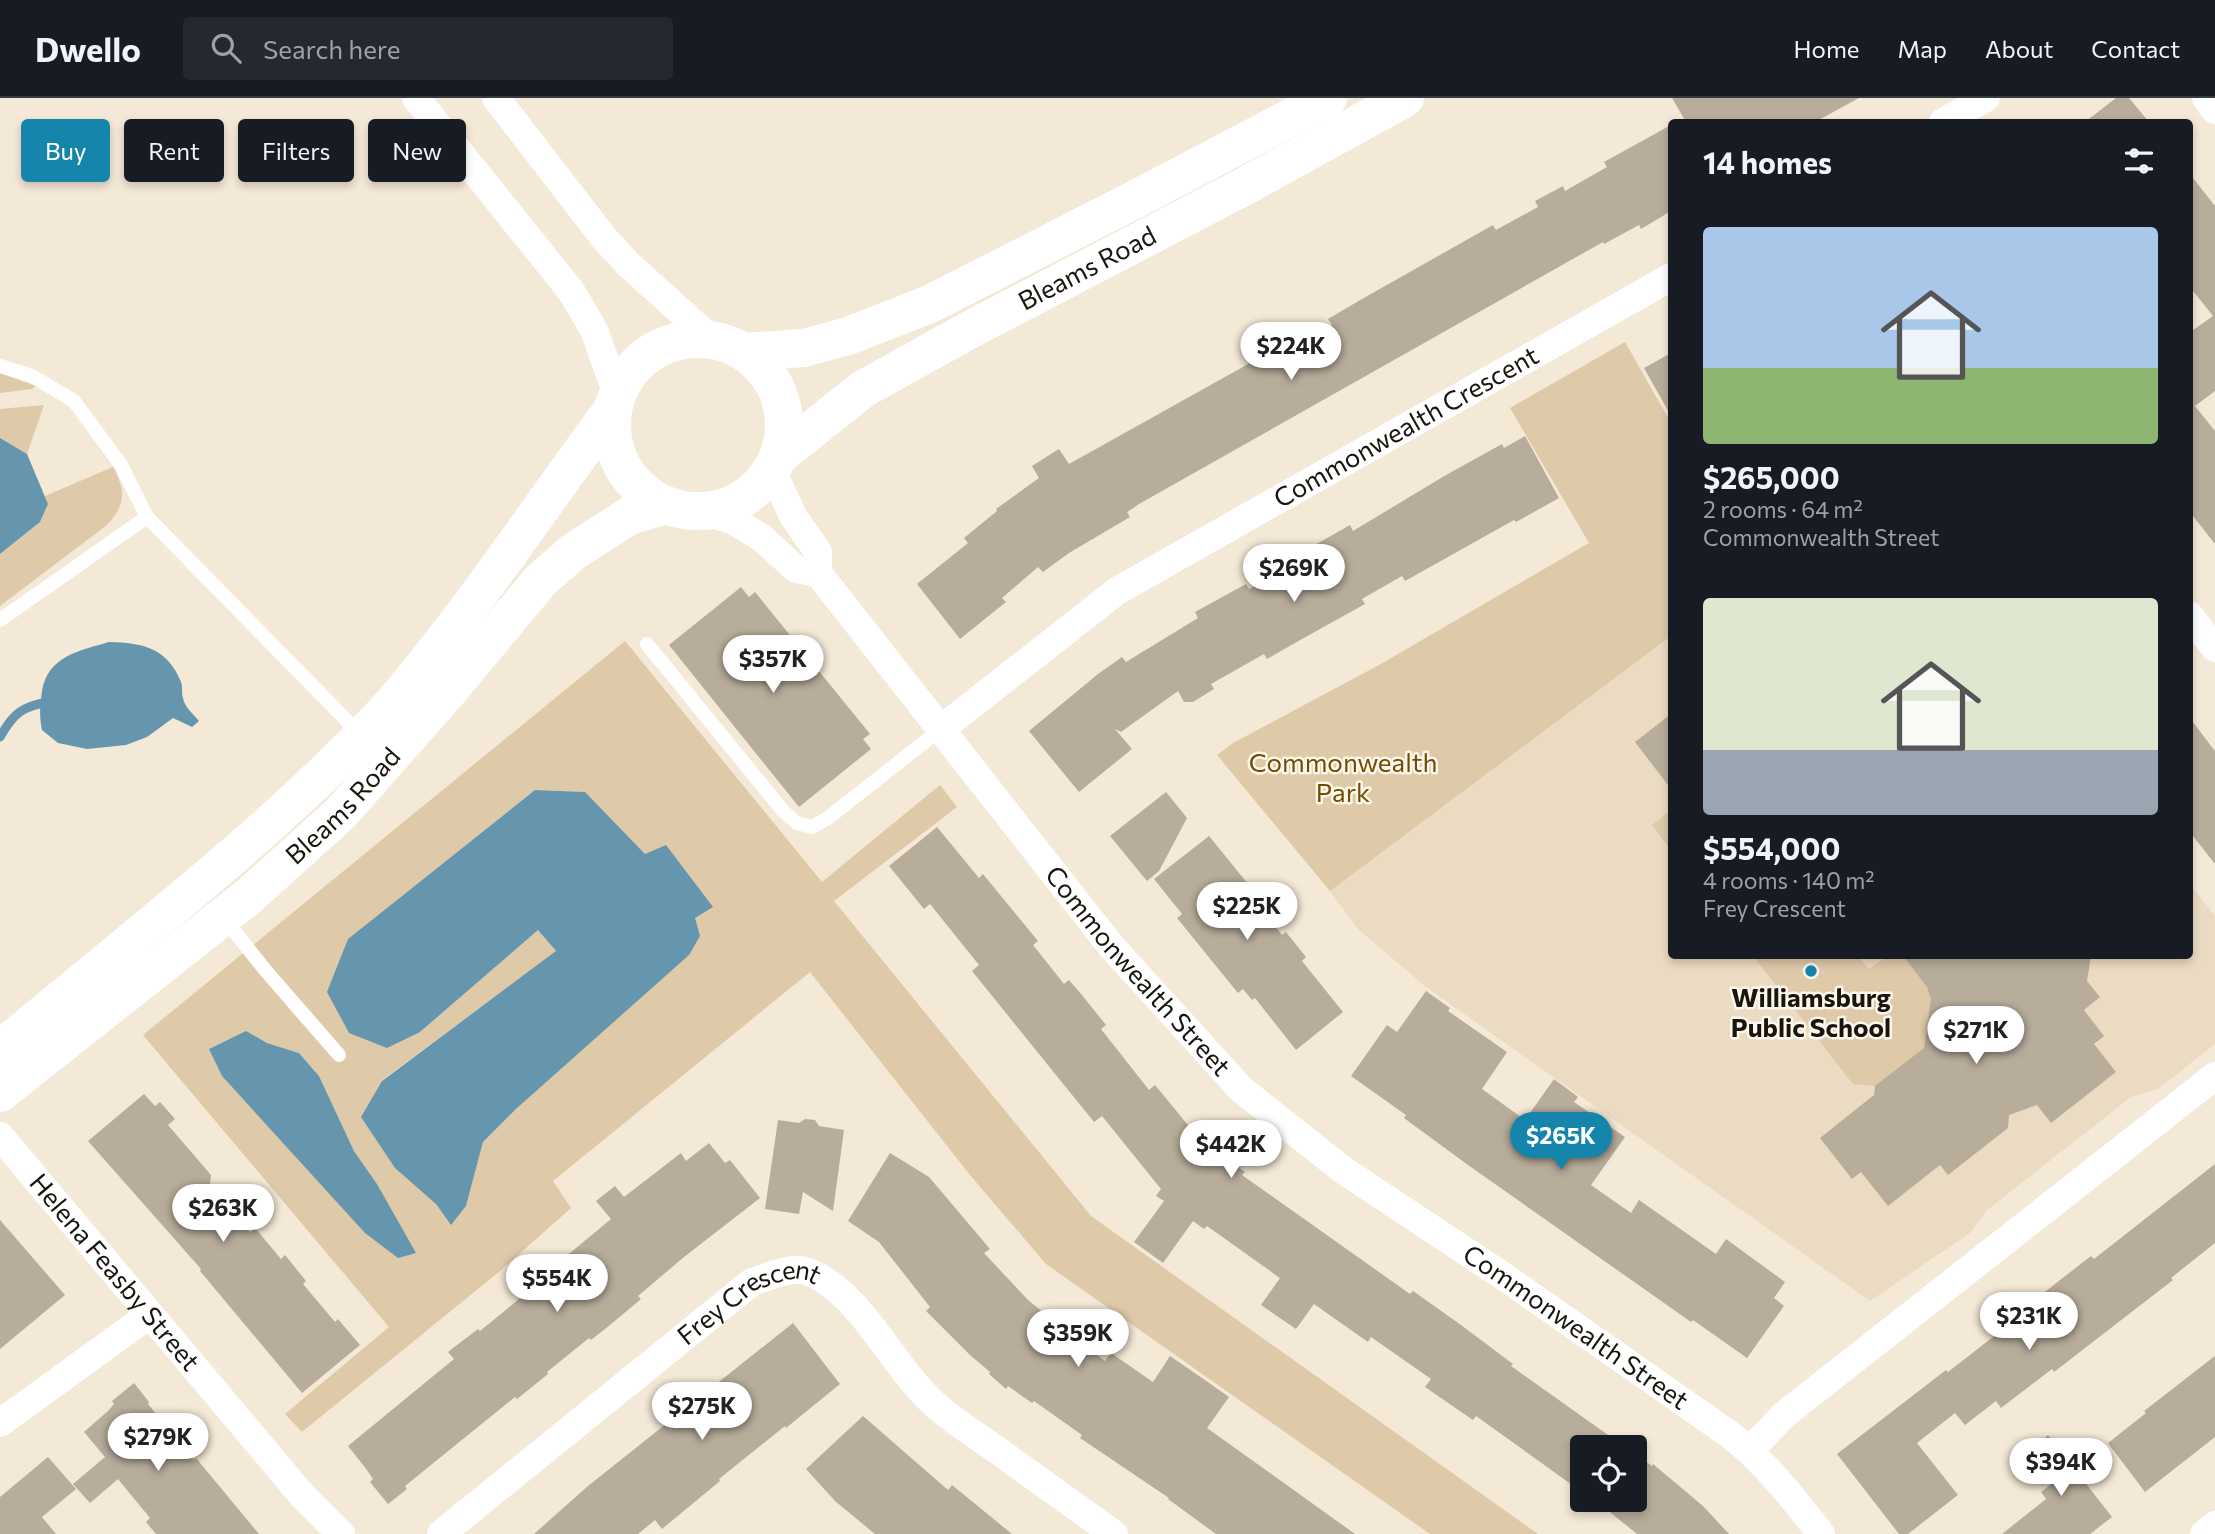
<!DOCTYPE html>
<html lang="en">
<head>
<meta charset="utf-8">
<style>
	body { margin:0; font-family:Commissioner,sans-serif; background:#242831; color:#f1f3f6; height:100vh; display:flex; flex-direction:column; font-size:26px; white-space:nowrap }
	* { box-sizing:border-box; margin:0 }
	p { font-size:23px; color:#9ea1a6 }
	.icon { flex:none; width:38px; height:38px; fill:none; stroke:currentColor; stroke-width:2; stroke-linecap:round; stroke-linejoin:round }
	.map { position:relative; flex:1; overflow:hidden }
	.details { position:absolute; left:1668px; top:21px; width:525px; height:840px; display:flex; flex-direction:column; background:#171b24; border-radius:7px; box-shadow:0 4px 10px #0003 }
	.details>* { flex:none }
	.hud { position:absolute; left:21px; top:21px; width:665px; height:63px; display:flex; gap:14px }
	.tools { position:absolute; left:1570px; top:1337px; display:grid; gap:14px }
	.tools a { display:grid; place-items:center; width:77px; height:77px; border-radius:7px; background:#171b24; box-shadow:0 4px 10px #0003; font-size:35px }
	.price { position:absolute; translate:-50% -60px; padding:0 16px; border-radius:24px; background:#fff; color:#222; font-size:23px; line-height:46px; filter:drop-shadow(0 2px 4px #0008) }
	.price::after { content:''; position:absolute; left:50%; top:42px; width:21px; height:16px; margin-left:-10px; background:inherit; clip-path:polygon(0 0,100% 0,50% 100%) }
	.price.current { background:#1585ac; color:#fff }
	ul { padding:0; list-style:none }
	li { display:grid; align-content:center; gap:14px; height:371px; padding:0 35px }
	li span { display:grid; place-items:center; height:217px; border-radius:7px; color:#555 }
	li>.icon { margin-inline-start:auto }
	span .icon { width:126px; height:126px; fill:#fffc; stroke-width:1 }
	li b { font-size:30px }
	h2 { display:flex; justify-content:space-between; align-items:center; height:84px; padding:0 35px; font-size:30px }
	.tag { padding:0 24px; border-radius:7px; background:#171b24; box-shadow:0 4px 10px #0003; font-size:24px; line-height:63px }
	.tag.current { background:#1585ac; color:#fff }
	header { display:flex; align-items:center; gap:42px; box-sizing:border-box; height:98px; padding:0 35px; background:#171b24; border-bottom:2px solid #363941 }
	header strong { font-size:33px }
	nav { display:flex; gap:38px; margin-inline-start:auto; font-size:24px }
	.search { width:490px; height:63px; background:#242831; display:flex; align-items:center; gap:18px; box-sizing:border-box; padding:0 24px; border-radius:7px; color:#9ea1a6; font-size:26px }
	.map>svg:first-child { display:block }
	.built { fill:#ecdbc3 }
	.green { fill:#dec9a9; fill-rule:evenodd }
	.water { fill:#6596ad }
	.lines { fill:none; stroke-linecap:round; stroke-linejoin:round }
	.stream { stroke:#6596ad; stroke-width:9 }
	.building { fill:#b8ac9b }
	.service { stroke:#fff; stroke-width:14 }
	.minor { stroke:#fff; stroke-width:28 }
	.secondary { stroke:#fff; stroke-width:38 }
	.poi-dot { fill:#1585ac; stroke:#fdf6eb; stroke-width:2.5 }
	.labels { text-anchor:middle; stroke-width:5; stroke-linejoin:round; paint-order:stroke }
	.street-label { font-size:26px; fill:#18140e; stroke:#fdf6eb }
	.park-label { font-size:26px; fill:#6f4c00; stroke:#fdf6eb }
	.poi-label { font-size:26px; font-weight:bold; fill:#18140e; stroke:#fdf6eb }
</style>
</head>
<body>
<header>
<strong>Dwello</strong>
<div class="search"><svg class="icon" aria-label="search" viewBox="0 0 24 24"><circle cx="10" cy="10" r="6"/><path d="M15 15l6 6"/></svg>Search here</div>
<nav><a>Home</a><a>Map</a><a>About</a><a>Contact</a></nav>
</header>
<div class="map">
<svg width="2215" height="1436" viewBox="0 0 2215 1436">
	<rect width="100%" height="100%" fill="#f4e8d6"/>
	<path class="built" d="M1671 538V858H2189V785L2215 818V946L2158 991 2131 999 1986 1113 1970 1135 1870 1203 1426 889 1358 831 1330 793Z"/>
	<path class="green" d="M1625 244 1671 325V538L1330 793 1217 657 1233 645 1379 567 1589 445 1510 310Z
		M0 275 36 288 32 291 0 295Z
		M44 307 27 356 0 340V311Z
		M113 369C126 394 126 406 107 427L0 508V456L40 424 48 406 45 398Z
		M625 543 822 784 940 687 957 709 834 803 1091 1118 1538 1436H1430L1046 1166 970 1077 810 874 553 1083 571 1110 500 1173 302 1334 285 1316 389 1229 143 937ZM535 692 584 694 646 757 517 1010 483 1044 466 1108 451 1126 436 1106 382 982 556 854 539 831 420 934 349 935 328 894 348 841ZM246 934 267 945 299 955 319 978 354 1053 377 1086 415 1155 209 951Z
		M1671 712V752L1652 727Z
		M1753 858H1858L1869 871 1888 858H1903L1931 894V903L1940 906 1929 915 1926 938 1942 959 1875 988 1853 986Z"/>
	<path class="water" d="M0 340 27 356 48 406 40 424 0 456Z
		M109 544C142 545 167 549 181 584 183 589 181 595 183 600 184 608 193 616 199 623L192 629 173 620 147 639 126 647 87 651 58 645 42 632C39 617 40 607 42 593 48 558 79 553 109 544Z
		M535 692 585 694 645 756 666 747 713 809 695 820 700 838 689 857 517 1010 483 1044 466 1108 451 1127 436 1106 395 1070 361 1019 382 983 556 853 538 832 420 934 387 950 349 935 327 894 348 841Z
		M246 933 267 945 299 955 319 978 354 1053 377 1086 416 1155 398 1160 365 1135 222 978 209 951Z"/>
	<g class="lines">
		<path class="stream" d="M0 639C13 616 22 608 49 604"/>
	</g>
	<path class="building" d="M1672 0H1859L1815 24H1686Z
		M2116 0H2129L2149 24H2085Z
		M1671 27V113L1641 131 1639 127 1604 146 1603 144 1139 406 1127 414 1130 419 1069 455 1043 474 1038 469 1002 500 1006 504 960 541 917 486 968 445 964 440 997 413 996 411 1039 380 1032 368 1059 351 1069 366 1286 245 1289 251 1332 227 1328 221 1362 201 1493 127 1496 132 1538 109 1535 103 1563 88 1565 93 1607 69 1604 64Z
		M2189 75 2215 108V293L2195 308 2215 333V446L2189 413V235L2213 218 2189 188Z
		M1671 255V318L1644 270Z
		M1525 338 1559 400 1516 424 1514 422 1405 483 1402 478 1362 501 1365 506 1302 541 1267 561 1264 556 1211 586 1214 591 1193 604H1184L1178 593 1121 634 1115 631 1132 651 1079 694 1029 633 1098 576 1122 559 1126 564 1198 520 1195 514 1246 486 1249 491 1302 462 1299 456 1350 427 1353 433 1446 377 1502 346 1504 350Z
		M741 489 749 499 755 494 870 636 863 641 871 651 799 709 669 547Z
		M1671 616V691L1635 644Z
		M2189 619 2215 653V766L2189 733Z
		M1166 694 1187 720 1159 773 1147 783 1110 738Z
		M937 729 979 780 983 776 1038 843 1033 847 1064 886 1069 882 1081 896 1106 927 1101 931 1149 992 1155 987 1201 1043 1245 1074 1242 1077 1410 1196 1413 1193 1461 1227 1513 1266 1511 1268 1625 1349H1582V1394L1476 1318 1473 1322 1425 1289 1431 1281 1371 1239 1368 1244 1314 1206 1296 1231 1261 1207 1280 1180 1207 1128 1204 1131 1193 1123 1163 1165 1134 1144 1164 1103 1156 1098 1161 1091 1102 1018 1094 1024 972 873 979 867 930 806 924 811 889 768Z
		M1209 738 1257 797 1252 800 1282 837 1286 834 1306 859 1302 863 1343 914 1296 952 1255 900 1252 902 1243 891 1238 895 1177 820 1182 816 1154 781Z
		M1903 858H2091L2087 883 2100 899 2084 912 2104 938 2094 946 2116 974 2051 1025 2037 1007 2009 1017 2008 1030 1948 1077 1940 1067 1888 1108 1861 1074 1852 1081 1820 1040 1874 997 1875 988 1924 950 1931 901 1927 889Z
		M1426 893 1450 910 1448 913 1507 954 1482 991 1525 1022 1554 981 1578 999 1574 1004 1625 1039 1591 1087 1631 1115 1639 1102 1716 1156 1726 1141 1785 1184 1774 1200 1784 1208 1747 1260 1693 1222 1691 1224 1468 1067 1404 1020 1406 1017 1351 978 1387 927 1397 934Z
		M144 996 155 1008 160 1004 175 1021 168 1027 211 1077 210 1087 250 1134 255 1130 281 1161 285 1157 306 1183 303 1186 335 1224 338 1221 360 1247 302 1295 200 1173 201 1171 88 1043Z
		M805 1021 815 1022 819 1028 844 1032 833 1113 803 1094 799 1116 765 1111 778 1022 799 1025Z
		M709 1045 725 1065 730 1062 760 1100 684 1159 638 1198 641 1201 610 1227 591 1242 589 1240 547 1274 548 1276 517 1301 515 1299 405 1388 407 1391 388 1406 370 1384 373 1381 367 1372 348 1348 454 1261 448 1254 478 1231 480 1233 524 1197 522 1195 611 1121 596 1103 615 1088 624 1099 681 1055 686 1063Z
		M890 1055 929 1079 990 1151 984 1155 1028 1202 1065 1232 1064 1234 1105 1263 1111 1255 1153 1284 1170 1258 1202 1280 1229 1299 1207 1330 1355 1436H1216L1168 1401 1169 1400 1080 1340 1082 1337 1034 1303 1032 1305 1008 1288 1006 1291 989 1276 990 1274 970 1257 926 1213 930 1209 879 1144 848 1123Z
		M2215 1066V1145L2171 1180 2173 1182 2054 1274 2052 1271 2001 1310 1996 1303 1965 1327 1955 1315 1917 1345 1958 1397 1908 1436H1899L1837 1356 1946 1272 1948 1274 2016 1221 2014 1219 2060 1182 2091 1158 2094 1161Z
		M0 1122 65 1197 0 1251Z
		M793 1225 840 1286 786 1330 785 1328 719 1381 720 1383 662 1431 655 1422 638 1436H534L588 1388Z
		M2215 1258V1339L2145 1394 2108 1345 2146 1315 2144 1313Z
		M134 1285 149 1304 148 1306 194 1362 196 1360 259 1436H156L146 1424 150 1420 118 1381 90 1405 73 1386 105 1359 84 1334 108 1313 114 1306 112 1303Z
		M863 1318 948 1392 952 1387 1012 1436H875L835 1403 806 1371Z
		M2048 1337 2112 1419 2090 1436H2002L2046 1401 2041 1394 2051 1386 2027 1355Z
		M1634 1355 1652 1368 1653 1366 1703 1408 1729 1436H1637L1595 1402H1634Z
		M48 1359 76 1391 42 1419 56 1436H0V1399Z"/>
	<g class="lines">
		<path class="service" d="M0 268 32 278 74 303 121 367 147 419 361 637
			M0 522 147 419
			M647 546 784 714 797 725 812 729 828 720 941 631
			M223 819 266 873 339 957"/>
		<g class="minor">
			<path d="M416 0 571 193 594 232 617 296"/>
			<path d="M496 0 604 140 628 166 711 241"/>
			<path d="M2206 0 2215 12"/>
			<path d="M1943 24 1986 0"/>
			<path id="s1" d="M772 372 793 418 818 454V475L1111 848 1241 991 1343 1072 1506 1180 1729 1336C1765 1364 1793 1400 1821 1436"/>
			<path d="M705 413 734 423 762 440 796 471 818 475"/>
			<path d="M2189 517 2215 550"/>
			<path id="s2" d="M941 631 1117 493 1671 179"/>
			<path id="s3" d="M0 1038 301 1396 341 1436"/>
			<path d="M0 1325 149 1217"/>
			<path d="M1750 1352 1785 1316 2215 978"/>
			<path id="s4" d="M441 1436 752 1184C769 1179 791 1167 809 1174 858 1194 888 1259 925 1297 945 1318 973 1335 997 1352 1036 1380 1075 1408 1114 1436"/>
			<path d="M2204 1436 2215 1427"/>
		</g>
		<g class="secondary">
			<circle cx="698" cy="327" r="86"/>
			<path d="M744 254 804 250 848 238 930 206 1134 102 1328 0"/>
			<path id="s5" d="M779 358 863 291 975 229 1249 86 1405 0"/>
			<path d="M0 952C130 842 266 740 383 616 404 594 422 570 441 546 501 470 555 388 613 311"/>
			<path id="s6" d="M0 995 249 798 340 716 446 596 541 482 573 454 629 418 666 407"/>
		</g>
	</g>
	<circle class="poi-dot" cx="1811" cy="873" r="7"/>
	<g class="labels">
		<g class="street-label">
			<text dy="9" stroke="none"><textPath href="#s5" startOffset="362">Bleams Road</textPath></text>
			<text dy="9" stroke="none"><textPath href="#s2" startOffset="556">Commonwealth Crescent</textPath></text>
			<text dy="9" stroke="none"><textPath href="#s6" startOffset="448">Bleams Road</textPath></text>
			<text dy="9" stroke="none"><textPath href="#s1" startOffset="626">Commonwealth Street</textPath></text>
			<text dy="9" stroke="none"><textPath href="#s3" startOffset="178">Helena Feasby Street</textPath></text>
			<text dy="9" stroke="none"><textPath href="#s4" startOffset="390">Frey Crescent</textPath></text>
			<text dy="9" stroke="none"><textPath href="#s1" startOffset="1194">Commonwealth Street</textPath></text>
		</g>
		<g class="park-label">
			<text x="1343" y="674">Commonwealth<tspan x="1343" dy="30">Park</tspan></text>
		</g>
		<g class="poi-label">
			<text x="1811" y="909">Williamsburg<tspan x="1811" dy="30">Public School</tspan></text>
		</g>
	</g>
</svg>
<div class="tools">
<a><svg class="icon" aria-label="locate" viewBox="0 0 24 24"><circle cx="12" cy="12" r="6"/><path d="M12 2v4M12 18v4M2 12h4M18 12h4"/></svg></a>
</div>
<b class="price" style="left:1291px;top:284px">$224K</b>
<b class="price" style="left:1294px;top:506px">$269K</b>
<b class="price" style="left:773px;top:597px">$357K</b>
<b class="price" style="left:1247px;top:844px">$225K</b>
<b class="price" style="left:1976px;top:968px">$271K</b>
<b class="price current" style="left:1561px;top:1074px">$265K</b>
<b class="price" style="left:1231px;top:1082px">$442K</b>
<b class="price" style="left:223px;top:1146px">$263K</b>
<b class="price" style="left:557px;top:1216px">$554K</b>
<b class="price" style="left:2029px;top:1254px">$231K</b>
<b class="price" style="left:1078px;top:1271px">$359K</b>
<b class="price" style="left:702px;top:1344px">$275K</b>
<b class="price" style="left:158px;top:1375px">$279K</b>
<b class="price" style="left:2061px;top:1400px">$394K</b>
<div class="hud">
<a class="tag current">Buy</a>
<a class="tag">Rent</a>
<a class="tag">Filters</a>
<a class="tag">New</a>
</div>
<section class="details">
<h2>14 homes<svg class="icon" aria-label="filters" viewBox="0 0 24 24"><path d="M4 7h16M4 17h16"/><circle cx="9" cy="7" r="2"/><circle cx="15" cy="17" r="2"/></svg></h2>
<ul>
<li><span style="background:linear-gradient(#a9c7e8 65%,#8fb573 0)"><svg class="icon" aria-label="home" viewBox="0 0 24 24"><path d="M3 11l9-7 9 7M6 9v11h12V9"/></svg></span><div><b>$265,000</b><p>2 rooms · 64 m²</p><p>Commonwealth Street</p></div></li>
<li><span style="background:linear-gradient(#dfe7d0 70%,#9aa5b1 0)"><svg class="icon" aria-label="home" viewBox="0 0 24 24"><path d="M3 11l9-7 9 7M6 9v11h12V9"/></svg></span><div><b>$554,000</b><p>4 rooms · 140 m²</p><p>Frey Crescent</p></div></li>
</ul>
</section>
</div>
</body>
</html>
